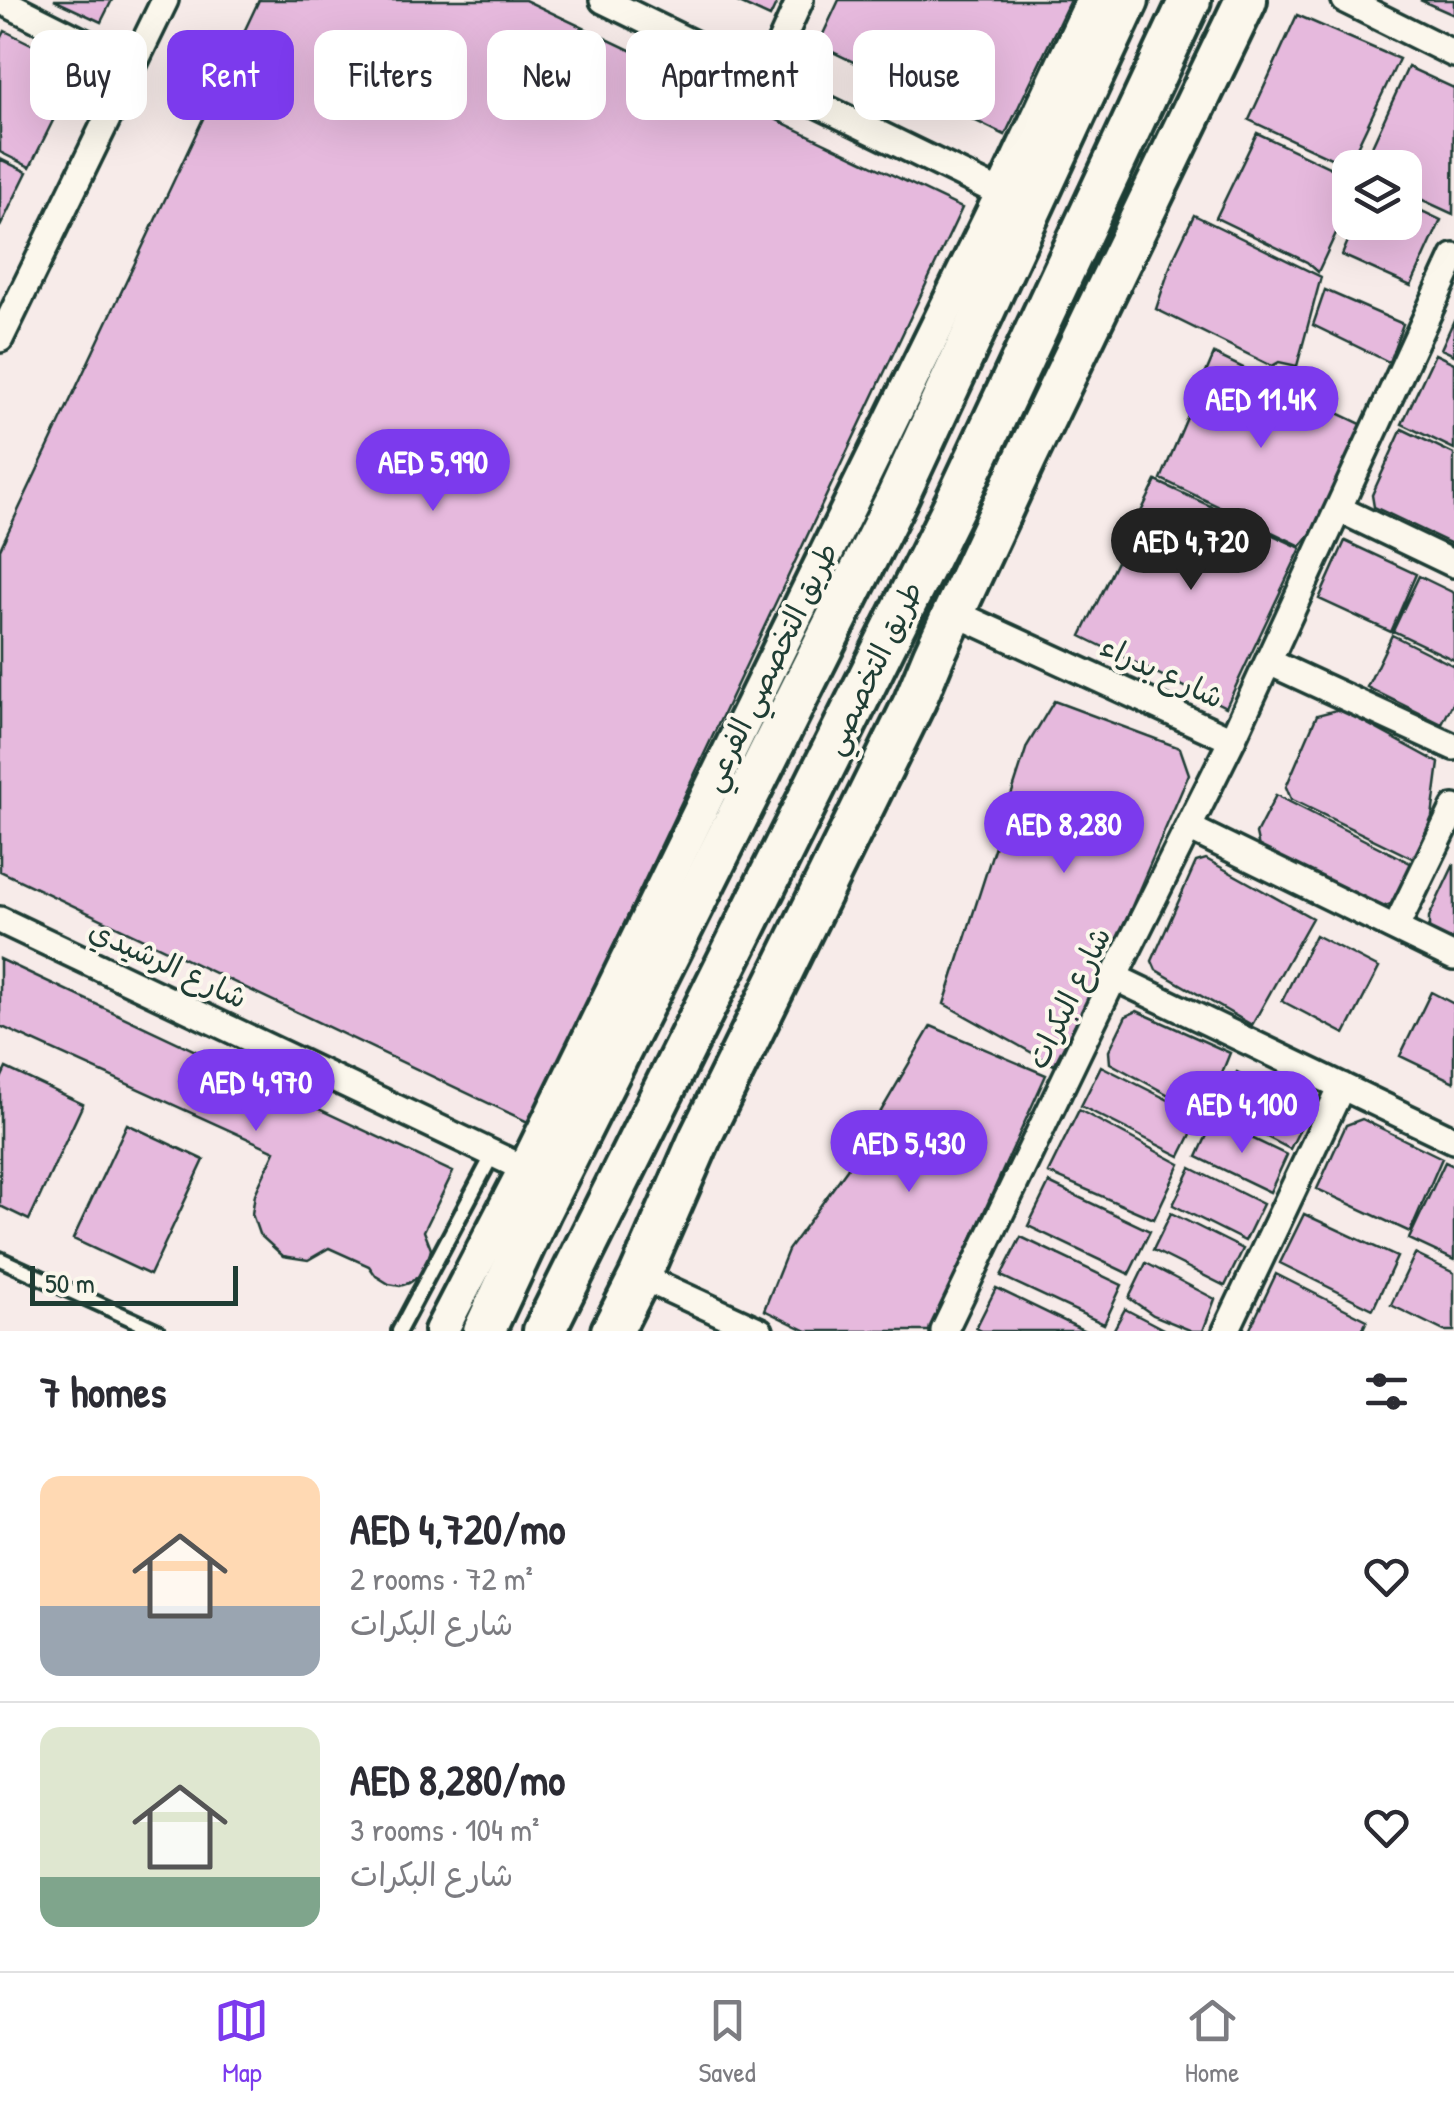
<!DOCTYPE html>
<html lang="en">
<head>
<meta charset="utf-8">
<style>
	body { margin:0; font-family:"Patrick Hand","Playpen Sans Arabic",sans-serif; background:#f2f2f3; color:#2b2b33; height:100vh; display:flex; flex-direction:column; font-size:38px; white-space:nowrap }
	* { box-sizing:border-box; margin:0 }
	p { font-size:32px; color:#7c7c81 }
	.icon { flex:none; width:55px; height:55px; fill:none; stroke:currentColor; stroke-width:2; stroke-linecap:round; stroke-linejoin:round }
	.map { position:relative; height:1331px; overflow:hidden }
	.details { display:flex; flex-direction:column; background:#fff; flex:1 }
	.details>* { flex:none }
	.top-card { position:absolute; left:30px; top:30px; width:1395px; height:90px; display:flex; gap:20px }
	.tools { position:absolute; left:1332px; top:150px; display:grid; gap:20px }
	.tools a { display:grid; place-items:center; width:90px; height:90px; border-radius:20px; background:#fff; box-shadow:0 10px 40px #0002; font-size:50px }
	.scale { position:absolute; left:30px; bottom:25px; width:208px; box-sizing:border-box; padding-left:10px; border:5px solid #1f3d34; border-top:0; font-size:28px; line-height:35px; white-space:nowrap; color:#1f3d34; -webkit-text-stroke:8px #fbf7ec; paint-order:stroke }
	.price { position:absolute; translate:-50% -85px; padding:0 22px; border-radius:35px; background:#7c3aed; color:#fff; font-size:32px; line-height:65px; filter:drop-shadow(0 2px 5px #0008) }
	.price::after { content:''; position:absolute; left:50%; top:60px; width:30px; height:22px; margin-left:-15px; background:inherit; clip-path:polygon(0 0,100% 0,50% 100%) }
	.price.on { background:#222; color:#fff }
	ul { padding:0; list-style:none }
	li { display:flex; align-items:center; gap:30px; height:250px; padding:0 40px }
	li+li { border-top:2px solid #e1e1e2 }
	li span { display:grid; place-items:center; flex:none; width:280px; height:200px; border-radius:20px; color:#555 }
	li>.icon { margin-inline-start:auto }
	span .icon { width:120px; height:120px; fill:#fffc; stroke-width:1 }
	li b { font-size:42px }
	h2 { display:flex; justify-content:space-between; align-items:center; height:120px; padding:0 40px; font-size:42px }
	.pill { padding:0 35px; border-radius:20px; background:#fff; box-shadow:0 10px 40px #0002; font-size:35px; line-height:90px }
	.pill.on { background:#7c3aed; color:#fff }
	.dock { display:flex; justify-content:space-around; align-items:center; height:140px; border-top:2px solid #e1e1e2; background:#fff; font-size:28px; color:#7c7c81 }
	.dock a { display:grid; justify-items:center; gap:5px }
	.dock .on { color:#7c3aed }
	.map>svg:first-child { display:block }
	.building { fill:#e6b9dd; stroke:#1f3d34; stroke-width:2.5 }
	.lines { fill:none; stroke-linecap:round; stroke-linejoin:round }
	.service-casing { stroke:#1f3d34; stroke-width:20 }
	.minor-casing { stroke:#1f3d34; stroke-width:32 }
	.tertiary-casing { stroke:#1f3d34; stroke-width:40 }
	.primary-casing { stroke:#1f3d34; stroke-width:48 }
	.service { stroke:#fbf7ec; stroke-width:12 }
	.minor { stroke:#fbf7ec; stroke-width:25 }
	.tertiary { stroke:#fbf7ec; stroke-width:32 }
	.primary { stroke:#fbf7ec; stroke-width:40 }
	.labels { text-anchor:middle; stroke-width:8; stroke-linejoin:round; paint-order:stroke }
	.street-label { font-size:30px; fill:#1f3d34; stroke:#fbf7ec }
</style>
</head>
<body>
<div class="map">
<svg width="1454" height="1331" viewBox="0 0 1454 1331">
	<rect width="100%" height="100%" fill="#f7ebe9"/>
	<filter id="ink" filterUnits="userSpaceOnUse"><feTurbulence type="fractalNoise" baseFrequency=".01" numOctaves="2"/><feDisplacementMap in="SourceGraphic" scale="20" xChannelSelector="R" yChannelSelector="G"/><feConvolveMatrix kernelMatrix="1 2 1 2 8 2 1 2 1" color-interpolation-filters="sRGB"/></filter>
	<g filter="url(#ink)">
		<path class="building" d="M54 0H112L101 22Z
			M259 0H525L962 208 530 1123 0 871V549Z
			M733 0H778L770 17Z
			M839 0H1070L1005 135 818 45Z
			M1420 0H1454V15Z
			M1297 15 1399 59 1348 166 1249 120Z
			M5 31 79 68 30 167 0 152V41Z
			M1408 67 1454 88 1453 214 1405 192V168H1362Z
			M1257 133 1350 177V203L1318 272 1307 262 1216 218Z
			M0 159 27 172 0 227Z
			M1405 203 1441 220 1411 286 1342 255 1356 222H1405Z
			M1194 215 1321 277 1297 366 1279 362 1272 366 1156 309 1172 261Z
			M1325 290 1403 324 1389 362 1313 325Z
			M1454 320V355L1441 349Z
			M1214 354 1361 424V430L1312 532 1301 546 1161 479Z
			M1435 354 1454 363V449L1402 424Z
			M1402 429 1454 454V545L1374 507 1372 495Z
			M1156 481 1301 548 1226 707 1081 636Z
			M1345 541 1416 574 1391 632 1319 599Z
			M1419 576 1454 593V660L1393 631Z
			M1392 635 1454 666V701L1442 724 1367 687Z
			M1054 701 1180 748 1189 774 1114 948 1054 1065 944 1004 1027 746Z
			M1340 709 1439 763 1432 817 1414 859 1291 799 1286 787 1317 715Z
			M1276 795 1412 864 1391 904 1377 909 1260 852 1256 834Z
			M1206 859 1312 918 1252 1025 1156 970 1152 961 1196 862Z
			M1454 864V942L1429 931V917Z
			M1315 935 1379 968 1345 1034 1282 1001Z
			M0 959 453 1172 424 1231 431 1249 427 1265 419 1276 409 1283 400 1286 389 1284 376 1276 369 1266 329 1248 308 1260 283 1256 259 1234 252 1214 255 1194 275 1151 0 1026Z
			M1431 992 1454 1004V1082L1400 1056Z
			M1137 1011 1230 1053 1215 1090 1202 1113 1110 1063 1109 1051 1126 1016Z
			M931 1026 1046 1075 930 1331H807L764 1310 788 1250 847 1169Z
			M1101 1066 1200 1116 1180 1156 1081 1106Z
			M6 1068 83 1104 29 1220 0 1206V1081Z
			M1237 1072 1310 1109 1290 1149 1217 1111Z
			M1079 1110 1180 1164 1154 1219 1048 1173Z
			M1362 1119 1442 1158 1410 1232 1317 1189 1346 1125Z
			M1214 1120 1287 1155 1270 1192 1197 1157Z
			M127 1124 204 1160 150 1275 73 1239Z
			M1445 1162 1454 1166V1260L1409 1239Z
			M1191 1168 1263 1204 1245 1241 1173 1205Z
			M1049 1183 1150 1231 1129 1274 1028 1226Z
			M1171 1213 1243 1249 1225 1286 1153 1250Z
			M1304 1214 1397 1257 1373 1309 1280 1263Z
			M1021 1237 1122 1285 1104 1324 1001 1276Z
			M1415 1254 1454 1273V1331H1444L1391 1305Z
			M1146 1263 1215 1299 1203 1331H1192L1153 1315 1129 1298Z
			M1276 1274 1367 1320 1362 1331H1249Z
			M996 1288 1085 1331H982L976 1328Z
			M1125 1309 1167 1331H1113Z"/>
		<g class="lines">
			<defs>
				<path id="service" d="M0 1259 158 1331
					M399 1331 493 1154"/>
				<path id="minor" d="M0 0 131 66
					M603 0 1002 194
					M1345 0 1454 54
					M764 79 800 0
					M0 339 165 0
					M1339 509 1454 564
					M955 613 1232 740
					M1269 662 1454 747
					M1189 828 1454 957
					M0 920 525 1169
					M1396 927 1454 808
					M1114 977 1454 1140
					M640 1276 760 1331
					M944 1331 1114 977 1232 740 1454 257
					M1226 1331 1342 1086"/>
				<path id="tertiary" d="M441 1331 525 1169 1002 194 1093 0"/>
				<path id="primary" d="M484 1331 540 1211 898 496 1128 0
					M544 1331 956 502 1190 0
					M612 1331 640 1276 700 1138 915 701 934 655 1026 457 1246 0"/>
			</defs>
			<use href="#service" class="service-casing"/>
			<use href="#minor" class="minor-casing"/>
			<use href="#tertiary" class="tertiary-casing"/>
			<use href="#primary" class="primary-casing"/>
			<use href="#service" class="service"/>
			<use href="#minor" class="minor"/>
			<use href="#tertiary" class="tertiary"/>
			<use href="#primary" class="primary"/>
		</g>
	</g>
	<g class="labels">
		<g class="street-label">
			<text transform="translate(770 667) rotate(-64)" y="10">طريق التخصصي الفرعي</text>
			<text transform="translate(873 668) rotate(-64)" y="10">طريق التخصصي</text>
			<text transform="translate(1162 672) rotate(25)" y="10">شارع بدراء</text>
			<text transform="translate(168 964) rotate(25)" y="10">شارع الرشيدي</text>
			<text transform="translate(1069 998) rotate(-64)" y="10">شارع البكرات</text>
		</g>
	</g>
</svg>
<div class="tools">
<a><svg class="icon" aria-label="layers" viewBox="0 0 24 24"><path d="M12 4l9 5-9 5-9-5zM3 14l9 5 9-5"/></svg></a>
</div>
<div class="scale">50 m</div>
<b class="price" style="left:1261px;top:451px">AED 11.4K</b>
<b class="price" style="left:433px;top:514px">AED 5,990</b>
<b class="price on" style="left:1191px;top:593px">AED 4,720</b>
<b class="price" style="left:1064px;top:876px">AED 8,280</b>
<b class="price" style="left:256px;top:1134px">AED 4,970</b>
<b class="price" style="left:1242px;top:1156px">AED 4,100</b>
<b class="price" style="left:909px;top:1195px">AED 5,430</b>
<div class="top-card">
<a class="pill">Buy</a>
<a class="pill on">Rent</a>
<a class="pill">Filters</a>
<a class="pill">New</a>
<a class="pill">Apartment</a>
<a class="pill">House</a>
</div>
</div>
<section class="details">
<h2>7 homes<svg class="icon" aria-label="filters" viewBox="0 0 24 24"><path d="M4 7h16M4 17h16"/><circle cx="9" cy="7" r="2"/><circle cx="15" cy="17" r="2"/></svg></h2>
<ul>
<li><span style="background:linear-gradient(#ffd9b3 65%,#9aa5b1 0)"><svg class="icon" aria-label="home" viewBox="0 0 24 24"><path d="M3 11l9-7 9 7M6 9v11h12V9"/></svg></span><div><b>AED 4,720/mo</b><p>2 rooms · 72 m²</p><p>شارع البكرات</p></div><svg class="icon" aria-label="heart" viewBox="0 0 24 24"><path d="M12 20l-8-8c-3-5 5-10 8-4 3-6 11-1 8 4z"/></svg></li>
<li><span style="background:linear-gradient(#dfe7d0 75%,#7fa58c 0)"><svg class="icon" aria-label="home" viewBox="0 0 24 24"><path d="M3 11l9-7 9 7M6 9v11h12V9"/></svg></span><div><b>AED 8,280/mo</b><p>3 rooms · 104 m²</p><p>شارع البكرات</p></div><svg class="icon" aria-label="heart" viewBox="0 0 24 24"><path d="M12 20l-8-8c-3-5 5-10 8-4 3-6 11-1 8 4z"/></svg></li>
</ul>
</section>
<nav class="dock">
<a class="on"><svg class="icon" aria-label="map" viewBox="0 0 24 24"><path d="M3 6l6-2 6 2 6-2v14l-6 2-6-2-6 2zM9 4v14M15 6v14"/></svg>Map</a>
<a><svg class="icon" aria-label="saved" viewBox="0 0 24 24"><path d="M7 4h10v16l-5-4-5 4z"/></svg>Saved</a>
<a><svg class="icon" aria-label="home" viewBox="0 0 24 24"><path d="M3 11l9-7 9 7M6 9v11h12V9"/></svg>Home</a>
</nav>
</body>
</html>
